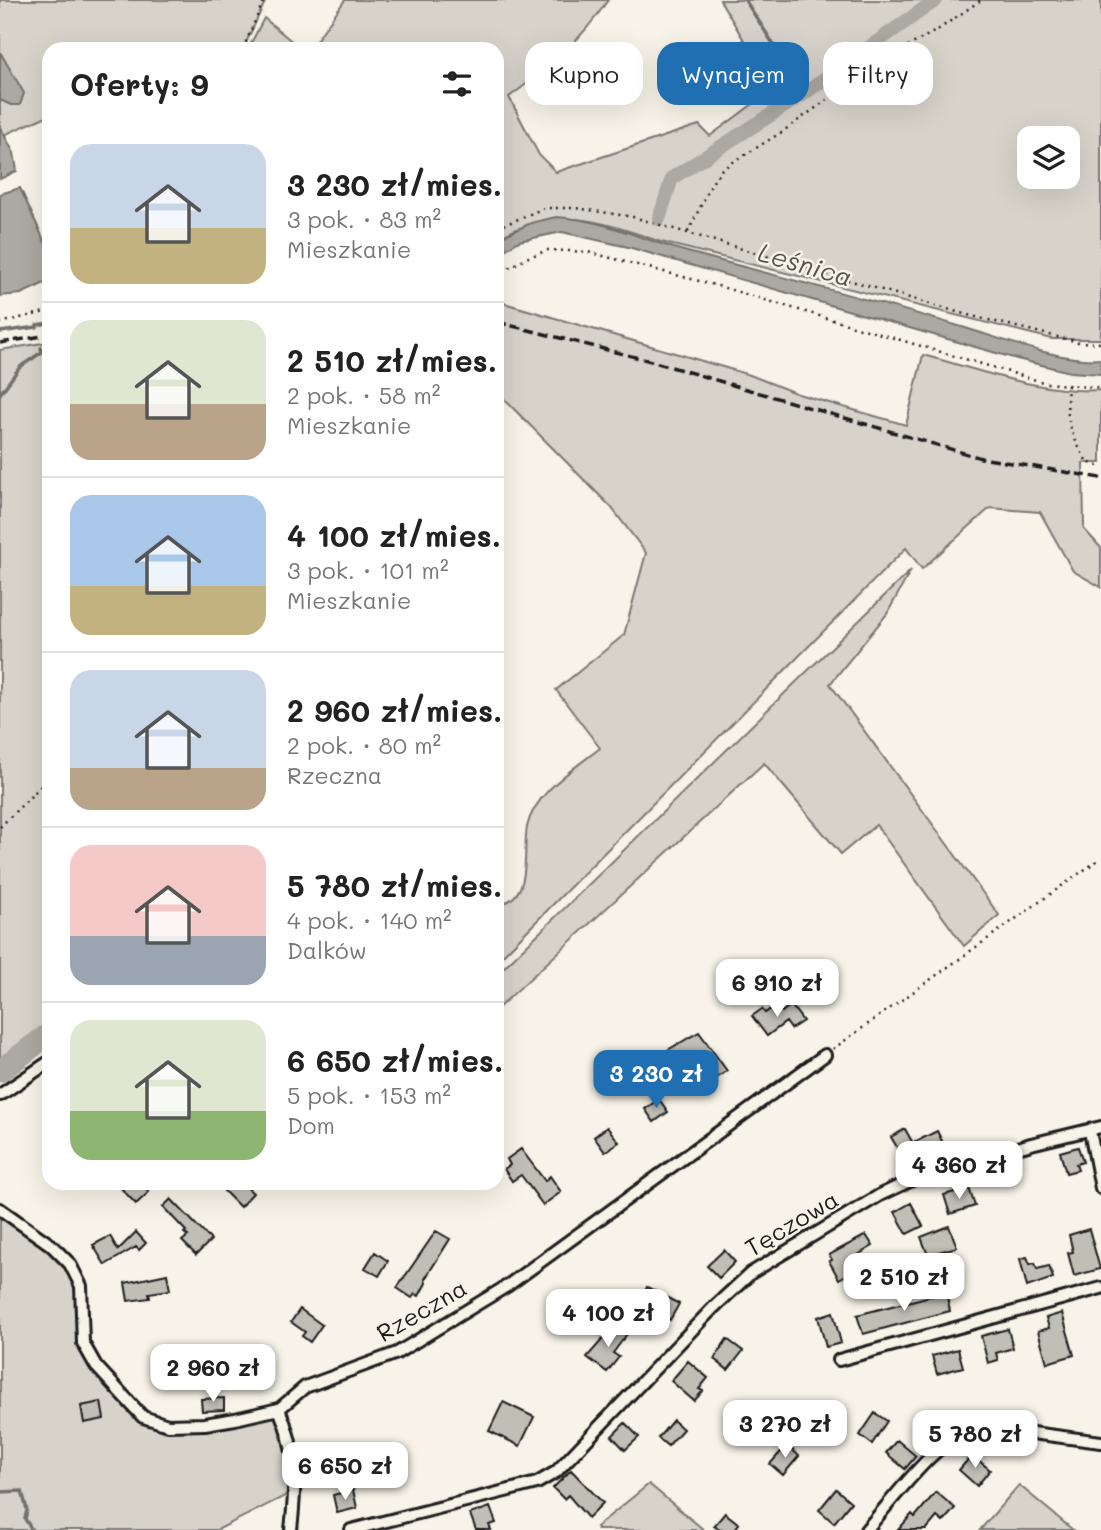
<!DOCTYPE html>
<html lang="pl">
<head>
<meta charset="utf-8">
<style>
	body { margin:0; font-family:Mali,sans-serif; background:#f2f2f2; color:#222; height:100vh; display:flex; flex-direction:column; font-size:26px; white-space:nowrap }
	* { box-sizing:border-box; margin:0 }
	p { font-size:23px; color:#767676 }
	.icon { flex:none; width:38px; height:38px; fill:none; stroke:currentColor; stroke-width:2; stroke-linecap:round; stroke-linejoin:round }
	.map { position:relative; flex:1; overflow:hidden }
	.details { position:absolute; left:42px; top:42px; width:462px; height:1148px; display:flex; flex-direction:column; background:#fff; border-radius:21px; box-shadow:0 7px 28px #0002 }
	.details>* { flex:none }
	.hud { position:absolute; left:525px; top:42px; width:471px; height:63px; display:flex; gap:14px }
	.controls { position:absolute; left:1017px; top:126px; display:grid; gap:14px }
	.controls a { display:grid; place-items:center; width:63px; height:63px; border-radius:14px; background:#fff; box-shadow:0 7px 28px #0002; font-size:35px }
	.price { position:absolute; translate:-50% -60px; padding:0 16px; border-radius:14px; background:#fff; color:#222; font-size:23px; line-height:46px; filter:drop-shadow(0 2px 4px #0008) }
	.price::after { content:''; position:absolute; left:50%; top:42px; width:21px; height:16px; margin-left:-10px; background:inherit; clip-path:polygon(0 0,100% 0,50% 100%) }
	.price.active { background:#1f6fb2; color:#fff }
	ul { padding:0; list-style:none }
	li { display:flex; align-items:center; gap:21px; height:175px; padding:0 28px }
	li+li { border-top:2px solid #e0e0e0 }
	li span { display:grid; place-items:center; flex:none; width:196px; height:140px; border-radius:21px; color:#555 }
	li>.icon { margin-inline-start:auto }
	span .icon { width:84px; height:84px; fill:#fffc; stroke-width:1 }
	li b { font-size:30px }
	h2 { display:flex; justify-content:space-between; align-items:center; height:84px; padding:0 28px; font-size:30px }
	.tag { padding:0 24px; border-radius:21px; background:#fff; box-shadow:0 7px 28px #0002; font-size:24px; line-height:63px }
	.tag.active { background:#1f6fb2; color:#fff }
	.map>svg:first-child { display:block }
	.green { fill:#d7d3cb; stroke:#7a7874; stroke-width:2; fill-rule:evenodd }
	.water { fill:#aca9a2; stroke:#72716c; stroke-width:2 }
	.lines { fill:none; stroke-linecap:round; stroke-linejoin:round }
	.stream { stroke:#72716c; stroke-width:3.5 }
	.canal { stroke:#aca9a2; stroke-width:14 }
	.river { stroke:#aca9a2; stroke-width:23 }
	.building { fill:#c0beb5; stroke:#1c1c1c; stroke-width:2 }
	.minor-casing { stroke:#1c1c1c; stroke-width:16 }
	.path { stroke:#1c1c1c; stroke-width:2.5; stroke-dasharray:2 5; stroke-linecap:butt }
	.minor { stroke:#f7f3e8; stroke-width:10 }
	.rail { stroke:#1c1c1c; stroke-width:3.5; stroke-dasharray:10 5; stroke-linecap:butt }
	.labels { text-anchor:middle; stroke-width:5; stroke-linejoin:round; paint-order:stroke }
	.street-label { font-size:24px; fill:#1c1c1c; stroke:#f7f3e8 }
	.water-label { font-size:26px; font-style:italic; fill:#565452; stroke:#f7f3e8 }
</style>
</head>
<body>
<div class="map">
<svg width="1101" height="1530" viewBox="0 0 1101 1530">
	<rect width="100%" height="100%" fill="#f7f3e8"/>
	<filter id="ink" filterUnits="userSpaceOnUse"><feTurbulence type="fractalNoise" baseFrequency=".0143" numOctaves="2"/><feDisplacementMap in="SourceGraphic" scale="14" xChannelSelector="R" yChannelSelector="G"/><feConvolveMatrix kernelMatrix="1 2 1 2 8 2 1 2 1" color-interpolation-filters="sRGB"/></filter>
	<g filter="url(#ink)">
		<path class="green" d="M0 0H266L243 49H49V115L4 135 0 125Z
			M345 0H608C579 43 550 67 509 97L539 155 556 172 699 125 710 136 773 89 720 0H1101V339H1052L661 242C601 221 556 204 497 239V49H310ZM1029 138H1068V177H1029Z
			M264 18 301 49H248Z
			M497 301 750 375 798 394 906 425 923 355C980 370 1042 394 1101 390V463H1083L1084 529 1101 548V587L1073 571 1040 512 990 508 922 569 906 548 497 961V905C534 899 522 853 527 827 534 793 575 768 600 748L556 690 624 635 646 553 611 507 497 392Z
			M49 342V1026L0 1061V350Z
			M911 570 887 614 830 684 999 915 964 946 876 825 841 854 764 763 497 1009V974Z
			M0 1209 51 1245 81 1286 82 1320 96 1366 125 1400 168 1425 279 1409 295 1491 217 1530H0Z
			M649 1484 704 1530H598L596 1527Z
			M1019 1485 1073 1530H980Z"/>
		<path class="water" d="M0 52 24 93 20 105H11L0 100Z
			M0 127 14 153 17 171 0 179Z
			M20 188 49 251V281L21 294 0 296V194Z
			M556 217C606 220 637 238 684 251 776 276 870 299 962 327 1000 338 1063 363 1101 359V374L1070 372 1017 359 628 247 562 232 519 241 497 255V239L531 223Z"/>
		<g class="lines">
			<path class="stream" d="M745 0 805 93
				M37 325 49 323
				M0 332 37 327
				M0 394 20 367 42 352 41 348
				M0 1492 22 1491 27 1510 25 1519 32 1530"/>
			<path class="canal" d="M659 219 672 178 805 93 936 0"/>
			<path class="river" d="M0 1071 49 1034"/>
		</g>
		<path class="building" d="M776 1005 782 1012 791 1005 803 1021 791 1029 786 1022 767 1036 752 1016 762 1009 765 1013Z
			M699 1032 727 1071 711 1082 695 1061 668 1080 652 1059Z
			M659 1099 668 1112 654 1122 645 1109Z
			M607 1127 619 1142 605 1152 594 1137Z
			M905 1129 915 1147 901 1154 891 1137Z
			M937 1131 944 1145 922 1156 915 1142Z
			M1078 1147 1083 1162 1076 1164 1078 1170 1066 1173 1060 1152Z
			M521 1149 545 1181 550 1176 561 1192 543 1205 521 1175 512 1181 504 1169 510 1165 507 1159Z
			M116 1183H141L149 1192 136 1204Z
			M232 1183H242L253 1193 240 1207 224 1191Z
			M969 1188 975 1206 950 1214 944 1195Z
			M171 1199 211 1240 196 1255 182 1241 188 1236 184 1233 186 1231 163 1207Z
			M911 1203 923 1226 907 1234 895 1212Z
			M949 1226 957 1247 928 1255 921 1237Z
			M1089 1229 1100 1269 1074 1276 1068 1253 1073 1252 1069 1235Z
			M436 1231 450 1239 425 1279 426 1283 419 1296 415 1294 412 1298 397 1288Z
			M136 1232 146 1243 139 1250 136 1247 105 1265 93 1245 110 1236 118 1250Z
			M866 1235 873 1246 851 1259 857 1269 839 1279 829 1261 832 1260 829 1255Z
			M724 1250 735 1262 719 1278 707 1266Z
			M375 1252 388 1261 379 1276 365 1268Z
			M1027 1257 1030 1264 1035 1263 1037 1269 1049 1266 1053 1278 1027 1287 1020 1259Z
			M167 1274 170 1290 149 1293 150 1298 128 1301 125 1283Z
			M647 1287 679 1304 670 1320 658 1314 650 1330 630 1320Z
			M946 1292 950 1311 863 1334 857 1315Z
			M300 1309 322 1325 310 1342 302 1336 305 1332 291 1322Z
			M833 1312 841 1343 826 1347 818 1317Z
			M1062 1313 1074 1355 1047 1363 1038 1331 1049 1328 1046 1318Z
			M615 1325 627 1334 613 1353 619 1357 607 1372 587 1357Z
			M1008 1329 1013 1348 996 1353 998 1360 988 1363 981 1336Z
			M727 1339 743 1351 728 1370 714 1359Z
			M958 1349 963 1367 937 1374 932 1356Z
			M688 1361 708 1378 699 1389 703 1391 694 1401 671 1381Z
			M224 1398V1410L202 1411 201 1399Z
			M101 1402 104 1419 84 1423 81 1406Z
			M503 1402 534 1417 520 1446 489 1431Z
			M875 1413 887 1421 872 1444 860 1435Z
			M673 1420 683 1429 668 1446 658 1438Z
			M625 1423 639 1437 625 1450 612 1436Z
			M897 1440 916 1456 905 1469 886 1453Z
			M787 1445 799 1456 783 1475 770 1464Z
			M972 1455 990 1470 977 1486 959 1470Z
			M571 1470 603 1503 588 1518 568 1495 564 1499 553 1488Z
			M836 1489 851 1502 834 1523 819 1510Z
			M353 1490 357 1508 337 1513 333 1495Z
			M936 1492 955 1508 943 1522 937 1517 926 1530H898L912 1514 915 1517Z
			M490 1507 496 1523 489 1525 491 1530H476L470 1514Z
			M725 1513 739 1524 734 1530H720L714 1526Z"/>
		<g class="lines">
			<defs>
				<path id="minor" d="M0 1095 49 1062
					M1090 1131 1101 1188
					M0 1209 51 1245 70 1264 81 1286 83 1343 96 1366 143 1417 168 1425 205 1424 235 1419 279 1409 305 1387 397 1353 507 1286 825 1055
					M839 1360 1101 1288
					M279 1409C298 1453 296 1484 291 1530
					M351 1530 537 1483 556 1472 713 1308 751 1273 880 1195 914 1179 1031 1144 1101 1127
					M866 1530C892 1501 942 1432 978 1426L1101 1442"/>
			</defs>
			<use href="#minor" class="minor-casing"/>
			<path class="path" d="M243 49 264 0
				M497 228 544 208H576L633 217 964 314 1078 342 1101 343
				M688 232 712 183 722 169 782 132 880 62 939 29 981 0
				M497 275 526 258 548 250 588 252 718 286 1046 383 1101 388
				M0 323 49 311
				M1068 385C1065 420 1070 432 1087 462L1101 467
				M0 827 49 778
				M833 1049 1101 858"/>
			<use href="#minor" class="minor"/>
			<path class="rail" d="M497 322 651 361 981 458 1101 478
				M0 343 49 335"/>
		</g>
	</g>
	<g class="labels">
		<g class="street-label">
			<text transform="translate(792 1224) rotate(-31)" y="8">Tęczowa</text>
			<text transform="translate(422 1311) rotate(-30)" y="8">Rzeczna</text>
		</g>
		<g class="water-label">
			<text transform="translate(805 265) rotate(16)" y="9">Leśnica</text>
		</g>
	</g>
</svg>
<div class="controls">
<a><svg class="icon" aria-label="layers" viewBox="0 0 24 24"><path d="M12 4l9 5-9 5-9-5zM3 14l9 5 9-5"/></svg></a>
</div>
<b class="price" style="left:777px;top:1019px">6 910 zł</b>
<b class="price active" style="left:656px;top:1110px">3 230 zł</b>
<b class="price" style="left:959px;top:1201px">4 360 zł</b>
<b class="price" style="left:904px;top:1313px">2 510 zł</b>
<b class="price" style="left:608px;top:1349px">4 100 zł</b>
<b class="price" style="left:213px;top:1404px">2 960 zł</b>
<b class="price" style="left:785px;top:1460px">3 270 zł</b>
<b class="price" style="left:975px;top:1470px">5 780 zł</b>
<b class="price" style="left:345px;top:1502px">6 650 zł</b>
<div class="hud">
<a class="tag">Kupno</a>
<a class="tag active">Wynajem</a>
<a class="tag">Filtry</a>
</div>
<section class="details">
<h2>Oferty: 9<svg class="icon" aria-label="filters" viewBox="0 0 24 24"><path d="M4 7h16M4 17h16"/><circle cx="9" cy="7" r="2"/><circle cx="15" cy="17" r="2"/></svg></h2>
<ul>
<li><span style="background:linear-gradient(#c9d6e8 60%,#c2b280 0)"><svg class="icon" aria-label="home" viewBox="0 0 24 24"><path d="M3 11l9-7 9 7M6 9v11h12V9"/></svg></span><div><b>3 230 zł/mies.</b><p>3 pok. · 83 m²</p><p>Mieszkanie</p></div></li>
<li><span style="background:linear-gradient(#dfe7d0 60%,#b9a48a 0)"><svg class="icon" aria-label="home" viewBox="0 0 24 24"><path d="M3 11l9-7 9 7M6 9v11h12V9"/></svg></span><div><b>2 510 zł/mies.</b><p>2 pok. · 58 m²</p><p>Mieszkanie</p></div></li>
<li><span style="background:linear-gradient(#a9c7e8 65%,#c2b280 0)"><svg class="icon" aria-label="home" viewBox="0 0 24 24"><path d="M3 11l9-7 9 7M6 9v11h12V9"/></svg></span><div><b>4 100 zł/mies.</b><p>3 pok. · 101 m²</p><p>Mieszkanie</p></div></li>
<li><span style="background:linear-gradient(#c9d6e8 70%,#b9a48a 0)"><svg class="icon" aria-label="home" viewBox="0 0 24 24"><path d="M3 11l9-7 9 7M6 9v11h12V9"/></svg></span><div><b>2 960 zł/mies.</b><p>2 pok. · 80 m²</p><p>Rzeczna</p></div></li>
<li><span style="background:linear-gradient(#f6c9c9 65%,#9aa5b1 0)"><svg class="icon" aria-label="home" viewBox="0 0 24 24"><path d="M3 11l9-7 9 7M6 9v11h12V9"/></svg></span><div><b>5 780 zł/mies.</b><p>4 pok. · 140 m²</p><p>Dalków</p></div></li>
<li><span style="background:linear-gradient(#dfe7d0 65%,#8fb573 0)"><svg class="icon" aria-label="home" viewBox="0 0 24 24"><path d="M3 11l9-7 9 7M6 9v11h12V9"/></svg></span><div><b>6 650 zł/mies.</b><p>5 pok. · 153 m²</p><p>Dom</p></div></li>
</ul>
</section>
</div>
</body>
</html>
